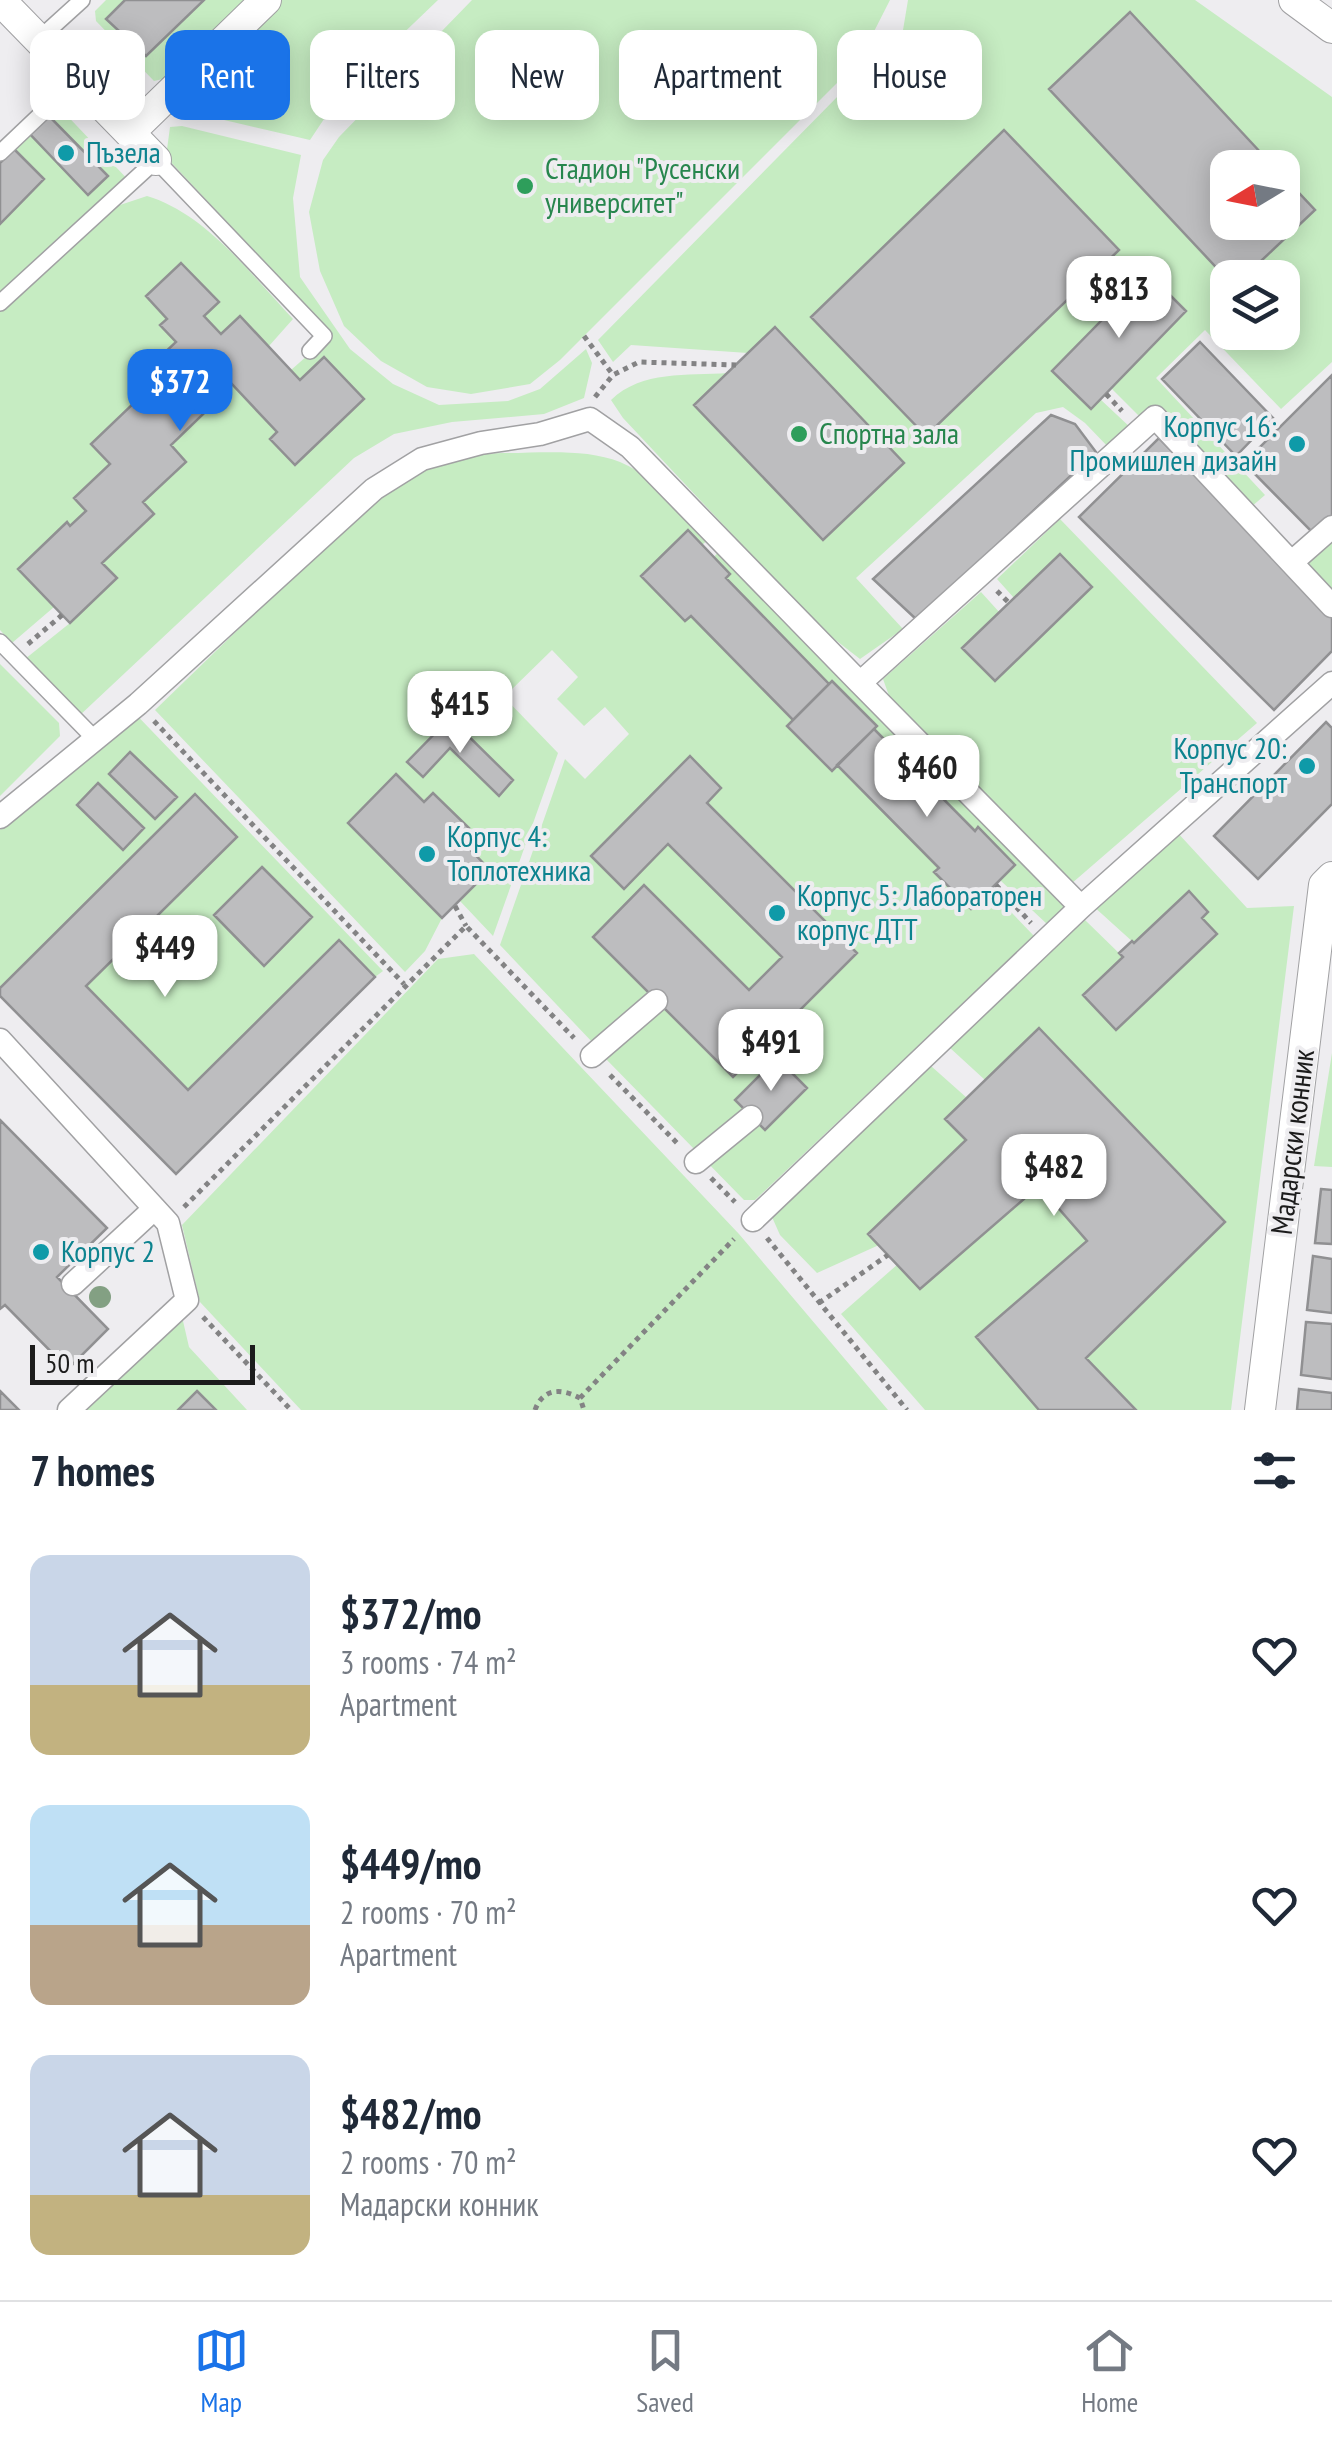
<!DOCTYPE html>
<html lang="en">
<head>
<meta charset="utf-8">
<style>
	body { margin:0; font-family:"PT Sans Narrow",sans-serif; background:#f6f6f7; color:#1f2937; height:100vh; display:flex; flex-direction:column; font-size:38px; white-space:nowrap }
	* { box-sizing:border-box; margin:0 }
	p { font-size:32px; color:#747a83 }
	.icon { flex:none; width:55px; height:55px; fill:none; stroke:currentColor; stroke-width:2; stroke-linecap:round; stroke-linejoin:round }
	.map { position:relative; height:1410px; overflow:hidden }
	.sheet { display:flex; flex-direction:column; background:#fff; flex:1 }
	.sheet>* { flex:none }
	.banner { position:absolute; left:30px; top:30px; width:1272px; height:90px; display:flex; gap:20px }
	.needle { width:65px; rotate:260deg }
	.controls { position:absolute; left:1210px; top:150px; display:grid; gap:20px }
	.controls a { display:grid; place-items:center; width:90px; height:90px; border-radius:20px; background:#fff; box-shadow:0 5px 25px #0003; font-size:50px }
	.scale { position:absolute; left:30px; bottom:25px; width:225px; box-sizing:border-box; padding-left:10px; border:5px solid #1c1c1c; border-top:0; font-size:28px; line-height:35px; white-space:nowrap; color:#1c1c1c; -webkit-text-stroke:8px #eeedf0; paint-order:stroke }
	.price { position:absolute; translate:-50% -85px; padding:0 22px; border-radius:20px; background:#fff; color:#222; font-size:32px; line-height:65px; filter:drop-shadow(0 2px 5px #0008) }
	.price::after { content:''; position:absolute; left:50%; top:60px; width:30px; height:22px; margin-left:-15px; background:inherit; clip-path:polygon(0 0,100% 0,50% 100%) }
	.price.current { background:#1a73e8; color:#fff }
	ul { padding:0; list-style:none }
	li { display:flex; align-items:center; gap:30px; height:250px; padding:0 30px }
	li span { display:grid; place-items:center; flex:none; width:280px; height:200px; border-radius:20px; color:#555 }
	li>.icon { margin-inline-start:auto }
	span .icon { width:120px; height:120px; fill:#fffc; stroke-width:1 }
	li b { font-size:42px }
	h2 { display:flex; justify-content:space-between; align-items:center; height:120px; padding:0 30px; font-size:42px }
	.chip { padding:0 35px; border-radius:20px; background:#fff; box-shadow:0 5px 25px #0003; font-size:35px; line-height:90px }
	.chip.current { background:#1a73e8; color:#fff }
	.tab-bar { display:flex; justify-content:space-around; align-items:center; height:140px; border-top:2px solid #e0e1e3; background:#fff; font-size:28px; color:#747a83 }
	.tab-bar a { display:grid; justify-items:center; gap:5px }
	.tab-bar .current { color:#1a73e8 }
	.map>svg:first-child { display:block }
	.green { fill:#c6ecc2; fill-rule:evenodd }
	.building { fill:#bdbdbf; stroke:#909092; stroke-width:2.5 }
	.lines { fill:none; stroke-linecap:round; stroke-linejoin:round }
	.service-casing { stroke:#a1a1a3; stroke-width:18 }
	.pedestrian-casing { stroke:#a1a1a3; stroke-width:25 }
	.minor-casing { stroke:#a1a1a3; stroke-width:32 }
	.path { stroke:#838384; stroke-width:5; stroke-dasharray:5 5; stroke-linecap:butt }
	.service { stroke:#fff; stroke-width:15 }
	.pedestrian { stroke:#fff; stroke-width:22 }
	.minor { stroke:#fff; stroke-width:30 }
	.tree { fill:#83a083 }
	.culture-dot { fill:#0f9aa8; stroke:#eeedf0; stroke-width:4 }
	.leisure-dot { fill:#2e9e5b; stroke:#eeedf0; stroke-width:4 }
	.labels { text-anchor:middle; stroke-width:8; stroke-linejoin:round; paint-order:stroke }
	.culture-label { font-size:30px; fill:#0d838f; stroke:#eeedf0; text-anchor:start }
	.leisure-label { font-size:30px; fill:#27864d; stroke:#eeedf0; text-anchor:start }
	.street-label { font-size:30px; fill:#1c1c1c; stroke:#eeedf0 }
</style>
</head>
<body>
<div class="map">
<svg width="1332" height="1410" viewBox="0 0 1332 1410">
	<rect width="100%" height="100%" fill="#eeedf0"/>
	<path class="green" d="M106 0H125L106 19 146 56 204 0H246L167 78 154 81 96 21 95 11Z
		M282 0H438L342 92 310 140 173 108Z
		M472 0H890L859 61 560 360 530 384 471 394 427 387 381 361 344 326 320 271 309 212 323 160 339 137Z
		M908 0H1195L1332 97V362L1281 409 1205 330 1156 378 1265 495 1250 508 1145 422 1111 388 1186 312 1148 274 1053 371 1090 409 1100 399 1132 429 1110 449 1085 423 1063 407 1036 413 856 578 903 629 860 659 820 628 623 418 611 400C642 370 687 376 728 373L694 405 823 540 903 463 748 353 631 345 613 362 598 340 903 30ZM1130 13 1275 167 1282 168 1283 175 1315 210 1243 277 1282 278V332H1228L1227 280 1049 89ZM1004 131 1119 250 926 436 812 316Z
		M57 105 134 186 114 207 147 196C207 214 252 276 293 319L269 346 240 317 221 334 204 316 218 302 181 263 146 296 167 319 160 325 176 342 141 375 161 396 147 409 137 400 91 444 110 464 74 498 86 511 70 526 66 523 19 568 54 607 12 643 0 630V150Z
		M182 126 301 155 293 198 300 277 350 349 393 384 439 405 508 401 540 389 586 349 592 363 584 398 544 414 452 422 394 434 354 458 78 717 25 659 70 623 117 579 102 563 143 502 186 462 171 445 226 393 222 387 229 381 277 432 270 439 295 465 364 400 325 357 300 380 291 370 332 334 166 157 170 127Z
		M502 453C539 453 586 448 620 462 656 477 685 511 712 536L702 545 687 531 642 577 684 621 691 616 793 720 788 727 831 770 837 765 939 868 935 873 970 909 990 890 1034 936 755 1200H744L604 1057 662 1006 733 1077 856 952 707 803 721 788 690 757 591 856 624 889 668 844 782 957 749 990 644 886 593 937 652 996 594 1044 500 945 565 759 585 779 629 734 605 707 584 726 557 699 578 677 552 650 504 697 558 753 493 936 460 901 490 870 459 838 468 827 434 793 424 802 396 774 348 822 442 918 425 951 405 972 155 710 379 493C426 462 446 455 502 453ZM450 718 513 780 499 795 450 748 423 777Z
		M1060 519 1257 723 1071 884 892 704 883 679 981 592 1000 613 963 649 995 681 1091 588 1014 598 997 579Z
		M1332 541V595L1303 565Z
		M724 545 1068 908 1048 925 1000 880 1015 864 979 828 975 831 874 729 876 725 833 681 829 684 726 578 730 574 714 557Z
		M0 664 59 723 60 736 0 796Z
		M125 703 383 971 375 977 339 941 188 1090 86 986 236 837 195 795 0 988V830ZM130 753 176 797 156 819 110 774ZM98 784 144 828 124 850 77 805ZM262 867 312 917 264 966 214 915Z
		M1176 831 1247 908 1294 906 1231 1410H1136L1086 1358 1225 1222 1039 1029 985 1080 949 1047 1085 920 1123 957 1083 995 1117 1030 1217 935 1202 918 1208 911 1189 892 1134 943 1092 905Z
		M474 954 739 1234 888 1410H301L200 1302 182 1225 438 959Z
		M1332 1053V1167L1314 1166Z
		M931 1066 967 1098 946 1119 966 1140 869 1234 879 1245 817 1273 780 1235 772 1217 899 1088Z
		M1039 1186 1087 1241 977 1337 1039 1410H925L841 1314 898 1264 921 1289Z
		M180 1308 189 1347 247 1410H69Z"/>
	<path class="building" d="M125 0H204L146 56 106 19Z
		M1130 12 1275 168H1228V222H1282V175L1315 210 1243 278H1228V280L1049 89Z
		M47 114 108 176 88 195 28 132Z
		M1004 130 1119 250 926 436 811 317Z
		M14 149 44 179 0 224V163Z
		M181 263 219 302 204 316 221 334 240 316 300 380 324 357 364 399 295 465 270 439 277 432 229 381 222 387 226 392 171 445 186 462 143 502 154 514 102 563 117 578 70 623 18 569 67 522 70 526 86 511 74 498 110 464 91 444 138 399 147 409 161 396 141 375 176 342 160 325 167 319 146 296Z
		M1148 273 1186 311 1091 409 1052 371Z
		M775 327 904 463 823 540 694 405Z
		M1200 342 1273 418 1236 456 1162 379Z
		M1332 375V522L1316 536 1244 463Z
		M1051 415 1075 424 1096 452 917 620 873 579Z
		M1159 438 1332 614V651L1274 710 1079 517Z
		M688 530 730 574 726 578 829 684 793 720 691 616 685 621 641 576Z
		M1060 554 1092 587 995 681 962 648Z
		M832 681 877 726 832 771 787 726Z
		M450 718 513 780 499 796 450 748 423 777 407 762Z
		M1326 722 1332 728V804L1258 879 1214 836Z
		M874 729 975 831 978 827 1015 865 971 909 934 872 939 868 837 765Z
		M130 752 177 797 155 819 109 774Z
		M690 756 721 788 707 803 857 953 733 1077 593 937 644 885 749 990 782 957 668 844 624 889 591 856Z
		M396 774 424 802 433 793 469 828 459 838 490 870 442 918 348 823Z
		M98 783 144 828 123 850 77 805Z
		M195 794 237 837 86 986 188 1090 339 940 375 977 176 1174 0 996V988Z
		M262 867 312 917 264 966 214 915Z
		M1189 891 1208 912 1202 918 1217 934 1116 1030 1083 995 1123 957 1119 953 1132 941 1134 943Z
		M1039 1028 1225 1222 1086 1358 1136 1410H1039L976 1337 1087 1241 1039 1186 920 1289 868 1234 966 1140 945 1119Z
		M777 1058 807 1088 765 1130 735 1100Z
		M0 1120 107 1228 57 1277 108 1329 68 1369 5 1305 0 1309Z
		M1321 1189 1332 1190V1244L1315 1243Z
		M1313 1256 1332 1259V1313L1307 1310Z
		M1306 1322 1332 1324V1379L1301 1375Z
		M1299 1389 1332 1393V1410H1297Z
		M0 1391 19 1410H0Z
		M197 1391 216 1410H178Z"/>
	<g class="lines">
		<defs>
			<path id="service" d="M39 39 82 0
				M0 153 78 79
				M0 303 156 160 324 336 310 351
				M0 642 95 739"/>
			<path id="pedestrian" d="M1292 562 1332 527
				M0 817 138 704 374 489 422 459 481 443 540 434 590 419 630 447 860 683
				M1081 907 860 683 1155 417 1332 606
				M0 1040 168 1223 187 1300 69 1410
				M592 1056 656 1001
				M696 1162 751 1117
				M753 1220 1081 907 1332 683
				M73 1284 154 1209"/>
			<path id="minor" d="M0 0 156 160
				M1294 0 1332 28
				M130 132 266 0
				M1260 1410 1324 885 1332 877"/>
		</defs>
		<use href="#service" class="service-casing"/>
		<use href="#pedestrian" class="pedestrian-casing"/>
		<use href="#minor" class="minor-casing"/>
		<path class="path" d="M584 336 613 375
			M1106 394 1122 411
			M595 397 613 375 639 362 736 365
			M997 591 1009 603
			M28 644 62 615
			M154 721 404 984
			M996 885 1031 923
			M455 906 466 926
			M610 1075 679 1145
			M711 1178 735 1202
			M184 1207 466 926 574 1038
			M767 1238 907 1410
			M819 1303 888 1255
			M203 1317 291 1410
			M580 1398 734 1239
			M535 1410C543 1388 561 1388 580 1398L584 1410"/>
		<use href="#service" class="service"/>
		<use href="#pedestrian" class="pedestrian"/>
		<use href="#minor" class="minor"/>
	</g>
	<circle class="tree" cx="100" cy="1297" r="11"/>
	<g class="culture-dot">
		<circle cx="66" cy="153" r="10"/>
		<circle cx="1297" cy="444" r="10"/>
		<circle cx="1307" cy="766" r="10"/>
		<circle cx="427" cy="854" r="10"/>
		<circle cx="777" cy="913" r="10"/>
		<circle cx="41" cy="1252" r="10"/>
	</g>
	<g class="leisure-dot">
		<circle cx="525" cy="186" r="10"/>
		<circle cx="799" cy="434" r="10"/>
	</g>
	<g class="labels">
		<g class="culture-label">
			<text x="86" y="163">Пъзела</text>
			<text x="1277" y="437" text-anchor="end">Корпус 16:<tspan x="1277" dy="34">Промишлен дизайн</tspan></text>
			<text x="1287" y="759" text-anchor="end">Корпус 20:<tspan x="1287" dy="34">Транспорт</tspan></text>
			<text x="447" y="847">Корпус 4:<tspan x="447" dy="34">Топлотехника</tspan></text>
			<text x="797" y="906">Корпус 5: Лабораторен<tspan x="797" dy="34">корпус ДТТ</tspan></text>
			<text x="61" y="1262">Корпус 2</text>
		</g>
		<g class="leisure-label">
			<text x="545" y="179">Стадион "Русенски<tspan x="545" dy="34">университет"</tspan></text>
			<text x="819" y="444">Спортна зала</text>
		</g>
		<g class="street-label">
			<text transform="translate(1293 1142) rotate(-83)" y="10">Мадарски конник</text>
		</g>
	</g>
</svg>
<div class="controls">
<a><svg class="needle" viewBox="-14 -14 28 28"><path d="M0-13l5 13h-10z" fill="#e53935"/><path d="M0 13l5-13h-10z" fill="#747a83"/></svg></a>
<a><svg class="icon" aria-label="layers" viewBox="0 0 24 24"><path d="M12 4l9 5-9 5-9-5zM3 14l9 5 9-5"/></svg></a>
</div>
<div class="scale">50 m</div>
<b class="price" style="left:1119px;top:341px">$813</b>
<b class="price current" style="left:180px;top:434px">$372</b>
<b class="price" style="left:460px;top:756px">$415</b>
<b class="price" style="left:927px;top:820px">$460</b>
<b class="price" style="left:165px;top:1000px">$449</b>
<b class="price" style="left:771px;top:1094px">$491</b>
<b class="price" style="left:1054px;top:1219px">$482</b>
<div class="banner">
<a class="chip">Buy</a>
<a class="chip current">Rent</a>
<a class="chip">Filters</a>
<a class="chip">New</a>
<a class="chip">Apartment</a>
<a class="chip">House</a>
</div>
</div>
<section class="sheet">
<h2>7 homes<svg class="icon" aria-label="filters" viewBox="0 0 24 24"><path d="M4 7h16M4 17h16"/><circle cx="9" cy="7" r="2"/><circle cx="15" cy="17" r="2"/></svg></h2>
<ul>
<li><span style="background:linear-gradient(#c9d6e8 65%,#c2b280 0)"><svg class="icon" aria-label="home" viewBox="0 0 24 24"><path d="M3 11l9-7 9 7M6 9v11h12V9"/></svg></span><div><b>$372/mo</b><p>3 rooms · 74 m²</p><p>Apartment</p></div><svg class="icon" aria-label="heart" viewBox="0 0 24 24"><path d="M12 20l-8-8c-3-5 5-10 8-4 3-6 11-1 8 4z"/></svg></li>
<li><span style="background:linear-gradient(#bfe0f5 60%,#b9a48a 0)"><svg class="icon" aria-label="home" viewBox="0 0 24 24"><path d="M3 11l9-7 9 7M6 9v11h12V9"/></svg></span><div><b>$449/mo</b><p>2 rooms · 70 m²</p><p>Apartment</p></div><svg class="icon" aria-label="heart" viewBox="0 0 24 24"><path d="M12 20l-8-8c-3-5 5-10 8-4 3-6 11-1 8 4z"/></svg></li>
<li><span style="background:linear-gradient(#c9d6e8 70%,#c2b280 0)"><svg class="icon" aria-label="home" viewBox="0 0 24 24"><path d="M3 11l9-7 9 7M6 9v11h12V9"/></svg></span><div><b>$482/mo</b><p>2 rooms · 70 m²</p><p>Мадарски конник</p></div><svg class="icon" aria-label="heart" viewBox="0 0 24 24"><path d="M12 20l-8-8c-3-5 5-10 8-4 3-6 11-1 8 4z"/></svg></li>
</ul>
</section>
<nav class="tab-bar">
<a class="current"><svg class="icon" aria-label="map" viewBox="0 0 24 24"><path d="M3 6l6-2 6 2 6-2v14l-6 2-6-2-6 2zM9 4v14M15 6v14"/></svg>Map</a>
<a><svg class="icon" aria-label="saved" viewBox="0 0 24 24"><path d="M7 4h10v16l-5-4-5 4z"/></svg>Saved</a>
<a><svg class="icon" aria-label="home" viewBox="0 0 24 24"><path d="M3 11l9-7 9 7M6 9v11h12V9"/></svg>Home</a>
</nav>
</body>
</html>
